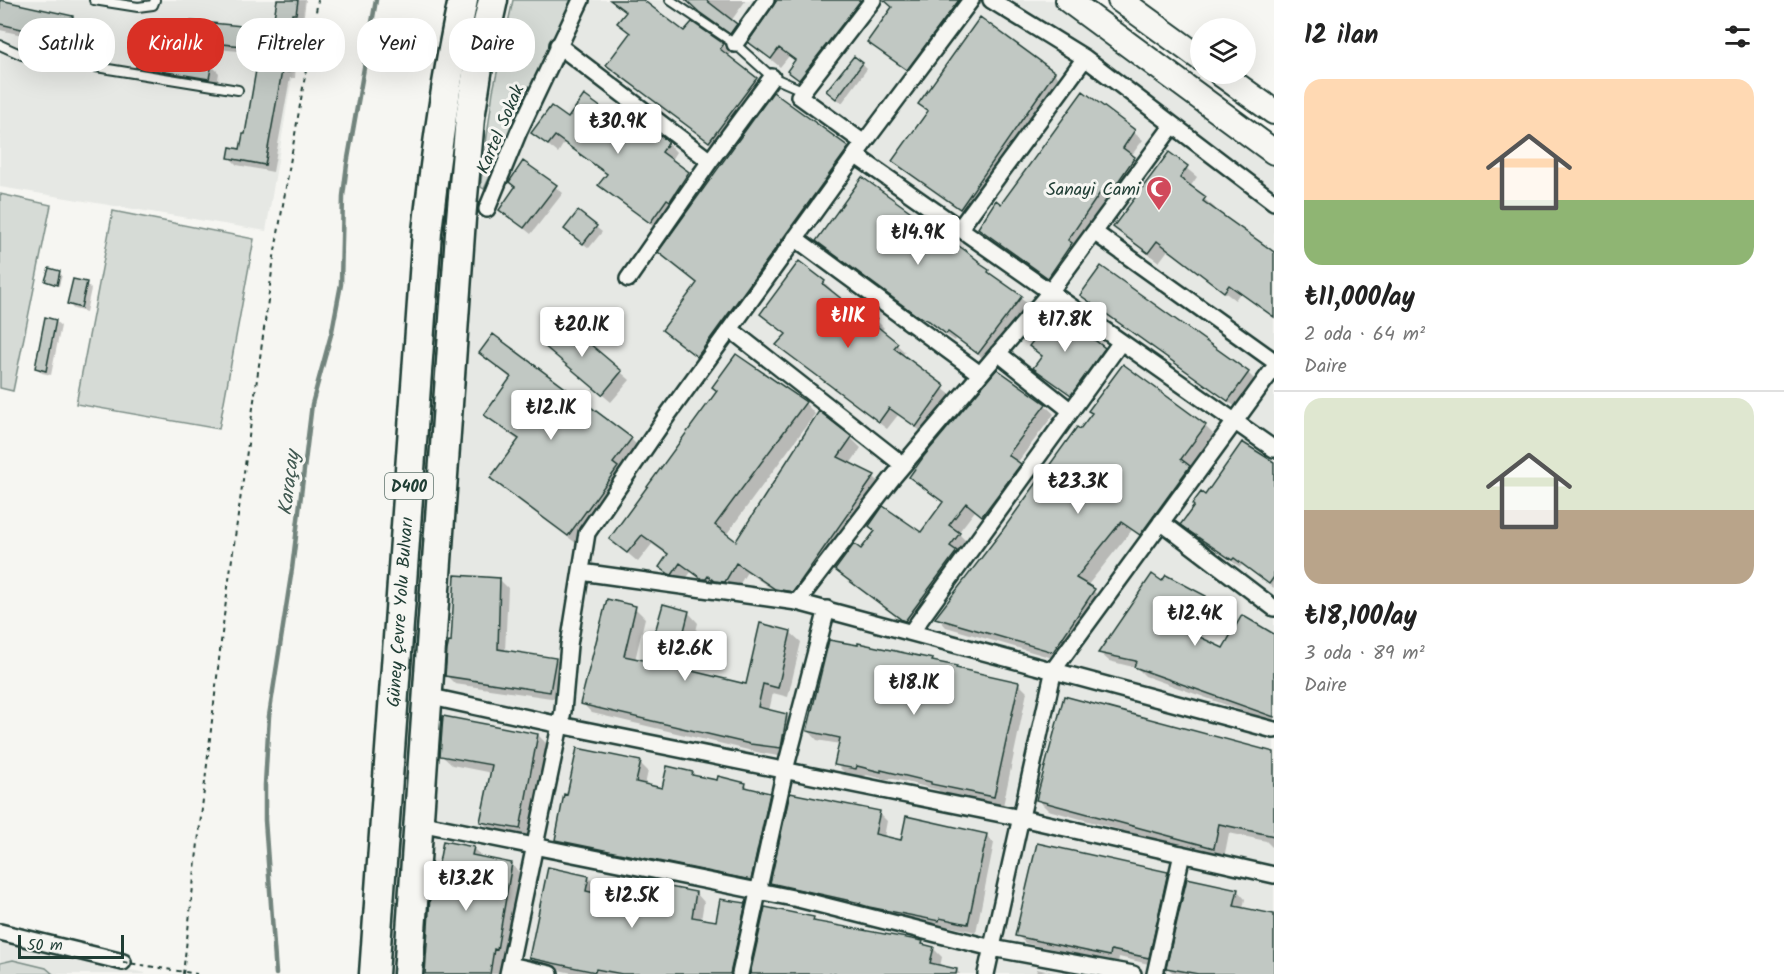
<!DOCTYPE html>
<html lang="tr">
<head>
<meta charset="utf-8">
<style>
	body { margin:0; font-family:Kalam,sans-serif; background:#f2f2f2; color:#222; height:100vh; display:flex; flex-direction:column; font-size:22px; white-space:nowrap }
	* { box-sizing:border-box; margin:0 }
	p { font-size:20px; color:#767676 }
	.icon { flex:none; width:33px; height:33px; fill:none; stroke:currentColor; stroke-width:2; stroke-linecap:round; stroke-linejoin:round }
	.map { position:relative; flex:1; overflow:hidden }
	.panel { display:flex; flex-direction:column; background:#fff; width:510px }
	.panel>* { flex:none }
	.top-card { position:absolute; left:18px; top:18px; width:570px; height:54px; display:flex; gap:12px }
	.controls { position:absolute; left:1190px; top:18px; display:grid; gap:12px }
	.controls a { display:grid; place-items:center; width:66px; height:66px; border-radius:50%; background:#fff; box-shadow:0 6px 24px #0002; font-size:30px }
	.scale { position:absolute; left:18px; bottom:15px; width:106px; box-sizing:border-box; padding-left:6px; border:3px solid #1f3d34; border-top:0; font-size:16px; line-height:21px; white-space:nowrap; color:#1f3d34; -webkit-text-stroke:4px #f6f6f2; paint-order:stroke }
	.price { position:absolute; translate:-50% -51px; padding:0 14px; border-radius:6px; background:#fff; color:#222; font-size:20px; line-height:39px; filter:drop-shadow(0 2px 3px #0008) }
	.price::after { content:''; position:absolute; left:50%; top:36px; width:18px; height:14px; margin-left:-9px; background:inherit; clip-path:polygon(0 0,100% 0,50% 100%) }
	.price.active { background:#d93025; color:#fff }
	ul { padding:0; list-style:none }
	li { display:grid; align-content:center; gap:12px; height:318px; padding:0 30px }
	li+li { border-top:2px solid #e0e0e0 }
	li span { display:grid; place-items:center; height:186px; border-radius:18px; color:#555 }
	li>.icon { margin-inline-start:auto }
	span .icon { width:108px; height:108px; fill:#fffc; stroke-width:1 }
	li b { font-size:26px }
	h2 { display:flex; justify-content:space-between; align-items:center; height:72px; padding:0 30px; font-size:26px }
	.chip { padding:0 21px; border-radius:24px; background:#fff; box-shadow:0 6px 24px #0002; font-size:21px; line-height:54px }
	.chip.active { background:#d93025; color:#fff }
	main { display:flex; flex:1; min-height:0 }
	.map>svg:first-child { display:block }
	.built { fill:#e6e8e4 }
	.green { fill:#d6dbd6; stroke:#7a8c85; stroke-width:1.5 }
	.shadow { fill:#0003 }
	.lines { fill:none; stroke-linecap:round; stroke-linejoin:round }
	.stream { stroke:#72847d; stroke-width:4.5 }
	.building { fill:#c1c8c3; stroke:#1f3d34; stroke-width:1.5 }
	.lane-casing { stroke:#1f3d34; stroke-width:12 }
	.street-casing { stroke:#1f3d34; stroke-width:20 }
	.primary-casing { stroke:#1f3d34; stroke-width:28 }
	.highway-casing { stroke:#1f3d34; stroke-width:33 }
	.path { stroke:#1f3d34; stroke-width:2; stroke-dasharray:4.5 4.5; stroke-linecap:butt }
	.lane { stroke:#f6f6f2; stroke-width:8 }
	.street { stroke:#f6f6f2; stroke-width:15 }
	.primary { stroke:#f6f6f2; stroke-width:24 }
	.highway { stroke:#f6f6f2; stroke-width:28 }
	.path-bridge { stroke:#1f3d34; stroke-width:2; stroke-dasharray:4.5 4.5; stroke-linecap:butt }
	.labels { text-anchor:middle; stroke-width:6; stroke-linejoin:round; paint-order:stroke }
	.shield { fill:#f6f6f2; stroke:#60746d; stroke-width:1.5 }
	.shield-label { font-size:16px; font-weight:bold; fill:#1f3d34 }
	.street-label { font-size:18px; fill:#1f3d34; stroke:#f6f6f2 }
	.poi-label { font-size:18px; fill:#1f3d34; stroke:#f6f6f2; text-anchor:end }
	.water-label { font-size:20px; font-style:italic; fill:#425a52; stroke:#f6f6f2 }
</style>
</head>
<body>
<main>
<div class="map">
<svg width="1274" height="974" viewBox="0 0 1274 974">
	<rect width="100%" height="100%" fill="#f6f6f2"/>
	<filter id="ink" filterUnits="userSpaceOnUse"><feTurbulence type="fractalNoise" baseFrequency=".0167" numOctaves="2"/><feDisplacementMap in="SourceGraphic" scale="12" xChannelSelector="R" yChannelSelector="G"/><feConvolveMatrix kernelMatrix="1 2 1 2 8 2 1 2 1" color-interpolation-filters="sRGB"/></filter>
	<g filter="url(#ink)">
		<path class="built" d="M0 0H305L266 231 0 187Z
			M585 0H1067L1274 157V974H415L474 231Z
			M0 941 145 973V974H0Z"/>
		<path class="green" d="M513 0H573L484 189 481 187V181L493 91Z
			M0 194 51 205 13 391 0 388Z
			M113 211 254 239 219 429 76 404Z
			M13 960 46 968 53 974H0V963Z"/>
		<path class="shadow" d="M278 0H306L303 21 299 20 295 78H290L273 172 237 165 230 158 241 151 265 73 267 54 198 47 191 40 273 30Z
			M612 0H640L685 33 692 24 723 45 731 53 728 58 764 88 718 149 608 65 631 34 619 23 627 13Z
			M684 0H746L731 21 745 34 740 41Z
			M780 0H880L874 3 808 88 789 71 796 61 789 56 780 67 750 42Z
			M898 0H959L963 5 912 73 873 46Z
			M0 1 73 18 81 26 76 47 0 30Z
			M862 64 867 69 842 103 834 96Z
			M211 65 219 73 217 86 146 75 138 67Z
			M1054 73 1062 81 968 216 902 169 894 161 929 112 920 104Z
			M1084 93 1143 140 1131 156 1143 167 1057 285 988 236 979 227 1001 206Z
			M568 120 668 143 676 152 671 160 697 182 659 231 600 185 608 175 564 143 558 153 533 133Z
			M848 148 857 157 707 365 673 339 664 330 699 284 660 252Z
			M1169 154 1197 177 1190 187 1215 208 1213 211 1274 254V318L1240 293 1235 300 1168 250 1159 262 1125 237 1115 227Z
			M524 163 563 193 531 234 501 210 517 188Z
			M578 213 602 232 589 248 571 234Z
			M818 241 980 264 996 279 1029 305 987 361 956 339 955 341 826 249Z
			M59 273 62 275 59 286 47 281Z
			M824 282 832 290 831 292 848 306 851 302 876 320 884 328 881 331 905 352 902 356 952 396 925 434 898 415 887 429 786 353 787 335 762 314Z
			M86 284 91 289 86 312 74 309 68 304Z
			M1082 295 1248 373 1256 381 1237 408 1091 303Z
			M55 321 61 326 51 375 42 373 37 368Z
			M563 323 630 380 611 402 553 353Z
			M1104 349 1112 356 1079 401 1035 368 1044 357Z
			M481 353 631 439 642 450 580 546 503 489 492 478 519 441 497 425 486 414 511 379Z
			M805 403 815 414 726 535 736 543 851 438 861 448 850 464 874 477 884 487 803 601 787 599 747 572 735 592 713 589 691 572 682 584H680L661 566 669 556 652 544 638 562 611 539Z
			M1045 405 1054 414 1017 463 1029 474 992 524 975 511 958 533 968 543 914 629 846 579 837 570 862 552 921 534 944 503 911 476Z
			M1093 414 1205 426 1214 435 1190 469 1198 477 1150 544 1132 530 1087 586 1104 600 1063 661 946 627 937 617Z
			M1274 464V588L1242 565 1240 567 1190 532 1182 524 1205 497Z
			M1167 577 1206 597 1214 606 1196 636 1223 650 1274 636V722L1145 676 1137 668 1109 661 1100 653Z
			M500 580 508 588 505 651 555 659 564 667 558 699 455 684 447 676 452 643Z
			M635 608 645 618 635 660 659 665 665 640 657 632 688 612 698 623 686 671 747 686 790 632 801 642 788 697 773 693 769 711 786 715 796 725 790 758 761 753 592 713 582 703Z
			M932 660 935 663 958 670 1018 683 1027 692 1003 806 942 793 938 790 890 778V780L866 775 865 777 845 773 836 764 840 744 817 740 808 730Z
			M538 735 548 745 530 838 492 831 481 821 492 773 452 765 441 755Z
			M1274 754V849L1266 841 1229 833 1224 858 1048 810 1038 800Z
			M640 763 648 771 645 785 663 789 692 773 696 777 745 784 751 790 769 794 778 802 759 887 565 847 556 839Z
			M879 813 887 821 884 837 902 841 986 835 994 843 976 932 948 926 947 929 879 915 780 891 772 883Z
			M473 848 484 859 511 864 522 875 502 974H426L435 892Z
			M1167 873 1175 882 1157 966 1119 957 1118 963 1025 943 1017 935Z
			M588 877 597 886 595 894 614 898 696 893 704 902 701 920 717 923 745 905 754 914 740 974H577L540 966 531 957Z
			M1237 890 1245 899 1243 909 1274 974H1174L1168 968Z
			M814 919 818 923 922 943 926 947 933 948 942 957 940 967 957 970 960 974H751Z
			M1037 969 1059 974H1036Z"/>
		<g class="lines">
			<path class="stream" d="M276 974 265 820V785L269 716 292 569 312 404 332 331 341 284 343 196 347 164 376 0"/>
		</g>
		<path class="building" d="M0 0 73 16 68 40 0 24Z
			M277 0H298L296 14H292L289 72 282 71 265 165 228 158 230 147 240 149 243 134H245L256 70 264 71 266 48 189 41 191 21 272 29Z
			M610 0H643L684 31 692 22 724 44 720 49 757 78 709 142 606 65 630 33 617 23 626 12Z
			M686 0H706L737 24 730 34 699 12Z
			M777 0H861L799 80 787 71 795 60 779 48 771 59 748 42Z
			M884 0H959L907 70 867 42 892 7Z
			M980 17 1055 72 960 209 892 161 928 111 918 104Z
			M139 52 212 63 209 79 136 67Z
			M854 56 863 63 836 99 826 91Z
			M1083 91 1135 130 1123 148 1135 157 1113 189 1106 184 1068 240 1072 243 1048 278 978 228 996 200 1001 204Z
			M773 92 849 147 697 357 662 330 697 283 658 252Z
			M584 95 636 133 643 123 669 142 662 152 689 172 670 201 667 199 650 223 598 185 607 174 555 136 548 145 531 133 551 106 568 118Z
			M1169 152 1188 166 1180 178 1206 197 1203 201 1274 252V317L1229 285 1224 292 1157 241 1148 253 1113 227Z
			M523 161 557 185 524 228 499 210 515 187 509 182Z
			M862 177 966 251 981 263 980 264 989 270 988 272 1022 296 978 354 948 332 946 334 929 321 916 315 816 241Z
			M578 211 597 226 583 244 564 229Z
			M799 261 825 281 823 284 848 304 851 300 877 319 873 323 898 343 894 348 945 386 916 427 889 408 879 422 776 345 786 334 760 314Z
			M1101 266 1249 372 1228 401 1080 295Z
			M49 268 60 271 57 285 45 281Z
			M73 279 87 282 81 308 67 304Z
			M1057 311 1105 348 1071 395 1033 368 1042 356 1029 346Z
			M45 317 56 320 46 371 35 368Z
			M563 321 622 371 602 395 543 345Z
			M493 334 632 438 613 463 618 467 568 536 490 478 519 439 484 415 511 377 479 353Z
			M736 354 806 402 715 525 736 541 819 411 852 437 838 457 875 475 793 592 775 589 736 563 725 582 714 581 708 576 706 579H702L680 563 672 575 669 574 659 567 668 554 642 535 627 553 609 539 717 391 712 387Z
			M1123 364 1206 425 1181 459 1190 466 1140 535 1121 522 1076 578 1095 589 1053 652 935 618 1002 531 1077 427 1080 429 1092 413 1088 411Z
			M997 369 1046 404 1008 455 1021 464 982 516 966 503 949 525 960 533 950 546 957 551 905 621 902 620 835 570 854 544 861 549 875 531 869 526 883 506 921 532 943 502 909 477 924 456Z
			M1242 442 1274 462V577L1269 584 1234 558 1232 560 1180 525 1194 506 1192 504 1201 492 1205 495Z
			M1152 574 1162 581 1166 575 1206 596 1185 630 1223 648 1242 615 1274 634V717L1134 667 1136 661 1098 653Z
			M455 575 500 578 498 649 556 658 550 692 445 676 447 650 449 641 451 642Z
			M607 599 636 606 624 656 658 663 665 635 655 632 663 604 689 611 675 667 746 684 760 623 791 631 778 688 763 684 758 707 787 714 781 748 750 744 580 704Z
			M829 640 858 645V643L933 659 932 661 957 666 956 668 1019 682 994 797 931 784V782L881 770V772L857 766 856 769 834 765 840 738 807 731Z
			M1064 696 1274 752V836L1219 824 1214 848 1036 800Z
			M443 716 538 734 520 829 480 822 492 765 440 756Z
			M577 748 641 761 636 782 662 788 667 766 693 772 692 775 717 780 718 776 746 783 745 787 770 793 751 880 555 840 564 794 567 795Z
			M790 793 880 811 875 834 901 840 906 816 987 834 968 924 940 918 939 921 869 907 859 904 860 903 770 883Z
			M443 841 474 847 472 855 512 863 497 950 494 949 490 974H425L430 896 431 890H434Z
			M1037 843 1168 872 1149 958 1111 950 1110 956 1015 936Z
			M548 867 589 876 586 891 613 897 617 877 696 892 692 917 716 921 720 899 746 903 730 974H622L596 969 595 972 529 958Z
			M1187 878 1238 889 1234 906 1274 914V974H1198L1166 968Z
			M765 907 814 917 813 921 923 941 922 944 934 947 930 963 957 969 956 974H750Z"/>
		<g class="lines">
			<defs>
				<path id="lane" d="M94 0 138 7 153 5 155 0
					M670 0 735 44 772 77 802 90
					M0 45 22 55 238 90"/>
				<path id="street" d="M873 0 799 96 864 143 855 155 1274 449
					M991 0 1085 58 1274 202
					M735 44 766 0
					M558 45 710 161
					M487 209 519 131 581 0
					M960 228 1085 58
					M1094 232 1274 361
					M795 238 980 374
					M628 279 710 161 772 77
					M730 329 903 465
					M998 353 1071 411
					M1161 522 1274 608
					M581 572 797 602 1274 730
					M797 602 894 476 1050 292 1173 125
					M912 631 1121 342
					M427 696 560 725 1021 818 1274 875
					M419 823 798 899 992 948 1133 974
					M0 932 123 962
					M510 965 550 974
					M508 974 563 711 569 645 587 533 669 413 730 329 864 143 971 0
					M740 974 785 770 827 609
					M986 974 1054 669 1274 368
					M1155 974 1182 854"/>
				<path id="primary" d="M1068 0 1274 152
					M1120 0 1200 58
					M1221 74 1274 112"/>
				<g id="highway">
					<path id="s1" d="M374 974 427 232C436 154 446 77 463 0"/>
					<path d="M408 974 461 219 470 118 478 67 493 0"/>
				</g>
			</defs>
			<use href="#lane" class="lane-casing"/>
			<use href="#street" class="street-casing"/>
			<use href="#primary" class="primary-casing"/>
			<use href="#highway" class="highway-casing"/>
			<path class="path" d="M183 974 224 616 274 257 318 0"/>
			<use href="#lane" class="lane"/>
			<use href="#street" class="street"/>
			<use href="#primary" class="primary"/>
			<use href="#highway" class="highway"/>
			<path class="path-bridge" d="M123 962 197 974"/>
		</g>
	</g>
	<defs>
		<symbol id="mosque-pin" viewBox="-11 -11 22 30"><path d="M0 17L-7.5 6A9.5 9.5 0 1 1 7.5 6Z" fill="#d1495b" stroke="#f6f6f2"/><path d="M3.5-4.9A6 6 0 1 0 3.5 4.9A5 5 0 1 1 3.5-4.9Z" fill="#fff"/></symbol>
	</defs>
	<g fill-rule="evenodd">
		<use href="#mosque-pin" x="1144" y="174" width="30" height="40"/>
	</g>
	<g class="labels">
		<rect class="shield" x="385" y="473" width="48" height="26" rx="4.5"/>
		<g class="shield-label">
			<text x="409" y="492">D400</text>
		</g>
		<g class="street-label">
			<text transform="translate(500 129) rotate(-67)" y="6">Kartel Sokak</text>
			<text dy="6" stroke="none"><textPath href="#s1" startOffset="363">Güney Çevre Yolu Bulvarı</textPath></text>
		</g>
		<g class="poi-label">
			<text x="1140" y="195">Sanayi Cami</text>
		</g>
		<g class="water-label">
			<text transform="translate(288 483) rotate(-83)" y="7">Karaçay</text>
		</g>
	</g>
</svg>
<div class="controls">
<a><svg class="icon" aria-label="layers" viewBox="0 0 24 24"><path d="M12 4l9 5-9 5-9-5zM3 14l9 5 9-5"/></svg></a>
</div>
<div class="scale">50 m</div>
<b class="price" style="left:618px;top:155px">₺30.9K</b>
<b class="price" style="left:918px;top:266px">₺14.9K</b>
<b class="price active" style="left:848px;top:349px">₺11K</b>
<b class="price" style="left:1065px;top:353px">₺17.8K</b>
<b class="price" style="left:582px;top:358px">₺20.1K</b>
<b class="price" style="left:551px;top:441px">₺12.1K</b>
<b class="price" style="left:1078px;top:515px">₺23.3K</b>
<b class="price" style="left:1195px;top:647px">₺12.4K</b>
<b class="price" style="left:685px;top:682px">₺12.6K</b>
<b class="price" style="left:914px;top:716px">₺18.1K</b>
<b class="price" style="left:466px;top:912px">₺13.2K</b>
<b class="price" style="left:632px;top:929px">₺12.5K</b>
<div class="top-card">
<a class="chip">Satılık</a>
<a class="chip active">Kiralık</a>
<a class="chip">Filtreler</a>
<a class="chip">Yeni</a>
<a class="chip">Daire</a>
</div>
</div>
<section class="panel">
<h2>12 ilan<svg class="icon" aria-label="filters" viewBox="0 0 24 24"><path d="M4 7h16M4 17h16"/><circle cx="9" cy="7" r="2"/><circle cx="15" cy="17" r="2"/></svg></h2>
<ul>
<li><span style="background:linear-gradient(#ffd9b3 65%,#8fb573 0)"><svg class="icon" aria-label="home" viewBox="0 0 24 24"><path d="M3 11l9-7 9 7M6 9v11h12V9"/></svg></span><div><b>₺11,000/ay</b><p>2 oda · 64 m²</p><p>Daire</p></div></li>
<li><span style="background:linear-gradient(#dfe7d0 60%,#b9a48a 0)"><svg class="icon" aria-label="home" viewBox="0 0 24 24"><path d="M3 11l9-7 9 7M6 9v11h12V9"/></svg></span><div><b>₺18,100/ay</b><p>3 oda · 89 m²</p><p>Daire</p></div></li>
</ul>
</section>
</main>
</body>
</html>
